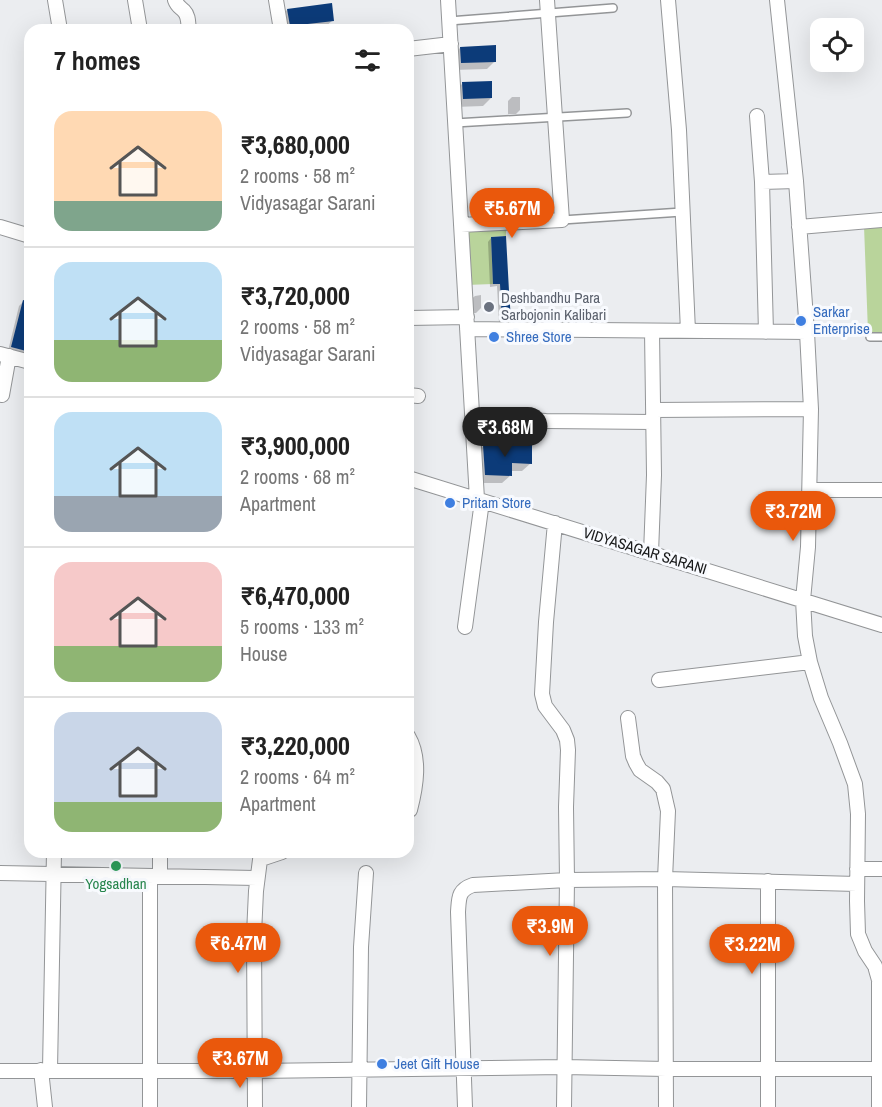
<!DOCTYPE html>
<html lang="en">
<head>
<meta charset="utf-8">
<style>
	body { margin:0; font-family:"Archivo Narrow",sans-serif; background:#f6f6f6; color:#222; height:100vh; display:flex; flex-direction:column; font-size:22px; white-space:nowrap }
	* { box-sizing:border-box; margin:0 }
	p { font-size:20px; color:#767676 }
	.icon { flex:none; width:33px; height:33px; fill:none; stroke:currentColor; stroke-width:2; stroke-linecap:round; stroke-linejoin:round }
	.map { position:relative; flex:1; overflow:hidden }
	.panel { position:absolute; left:24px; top:24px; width:390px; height:834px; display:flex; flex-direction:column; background:#fff; border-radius:18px; box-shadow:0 6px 24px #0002 }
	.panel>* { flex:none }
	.fabs { position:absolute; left:810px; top:18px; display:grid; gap:12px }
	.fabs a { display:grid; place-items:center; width:54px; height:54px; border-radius:12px; background:#fff; box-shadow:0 6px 24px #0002; font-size:30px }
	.price { position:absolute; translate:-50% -51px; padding:0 14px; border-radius:21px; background:#ea580c; color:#fff; font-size:20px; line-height:39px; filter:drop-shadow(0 2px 3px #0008) }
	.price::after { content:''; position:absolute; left:50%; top:36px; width:18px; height:14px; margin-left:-9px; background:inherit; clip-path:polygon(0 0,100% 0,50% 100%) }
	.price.active { background:#222; color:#fff }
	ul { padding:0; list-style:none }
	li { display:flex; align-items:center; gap:18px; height:150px; padding:0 30px }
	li+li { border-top:2px solid #e0e0e0 }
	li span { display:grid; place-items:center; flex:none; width:168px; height:120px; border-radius:18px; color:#555 }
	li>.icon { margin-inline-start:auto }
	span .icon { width:72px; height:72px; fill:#fffc; stroke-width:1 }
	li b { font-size:26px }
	h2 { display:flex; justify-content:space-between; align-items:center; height:72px; padding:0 30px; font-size:26px }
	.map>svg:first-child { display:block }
	.green { fill:#b9d49b }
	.shadow { fill:#0003 }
	.building { fill:#0c3b79 }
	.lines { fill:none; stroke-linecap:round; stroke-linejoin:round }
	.service-casing { stroke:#939597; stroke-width:10 }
	.minor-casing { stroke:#939597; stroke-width:16 }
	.service { stroke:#fff; stroke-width:7 }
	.minor { stroke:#fff; stroke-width:14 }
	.worship-dot { fill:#6b7280; stroke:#f8fafe; stroke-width:2 }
	.shop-dot { fill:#3f7fe0; stroke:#f8fafe; stroke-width:2 }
	.leisure-dot { fill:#2e9e5b; stroke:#f8fafe; stroke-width:2 }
	.labels { text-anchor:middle; stroke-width:6; stroke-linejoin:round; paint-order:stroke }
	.worship-label { font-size:15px; fill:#5b616d; stroke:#f8fafe; text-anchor:start }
	.shop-label { font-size:15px; fill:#366cbe; stroke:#f8fafe; text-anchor:start }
	.street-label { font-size:15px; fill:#171819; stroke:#f8fafe }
	.leisure-label { font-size:15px; fill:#27864d; stroke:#f8fafe }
</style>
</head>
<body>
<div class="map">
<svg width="882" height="1107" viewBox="0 0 882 1107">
	<rect width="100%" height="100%" fill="#ebedf0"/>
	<path class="green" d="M882 224V332H868L864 226Z
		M506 228V236L491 237 493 284 466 285 467 231Z"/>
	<path class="shadow" d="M287 10 333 20 324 28 312 30H281L279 18Z
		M460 48 495 61 487 69 453 70 452 56Z
		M462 84 491 98 483 106 455 107 454 92Z
		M512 97H520V110L516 114H508V101Z
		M491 238 509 320 506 323H499L497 286 490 287 488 242Z
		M481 295V308L476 313H470L469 301 475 296Z
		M23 302 30 304V352L26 356 8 351 19 306Z
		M484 446 531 463 522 471H511V475L502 483H477L475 454Z"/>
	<path class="building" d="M332 3 334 21 290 26 287 9Z
		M496 45V62L461 63 460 47Z
		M492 81V98L463 99 462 82Z
		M506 236 509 291 511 320H502L500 284H493L491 237Z
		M23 300 30 302V352L11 347Z
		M483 445H532V464L512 463V476L485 475Z"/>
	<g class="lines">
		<defs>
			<path id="service" d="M449 21 613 8
				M455 123 627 113
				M562 220 682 212
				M870 337H882"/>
			<path id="minor" d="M55 0 60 30
				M135 0 140 30
				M175 0C177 6 180 7 184 11 189 16 188 24 189 30
				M276 0 281 30
				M448 0 477 499
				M668 0 679 130 688 331
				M777 0 796 181 807 332 811 409 808 547 803 600 805 636 810 662 821 698 840 743 855 784 858 814 857 901 858 934 865 951 875 966 879 980V1107
				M408 49 451 44
				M757 116 762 182 766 332
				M762 182 796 181
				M461 225 562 220 547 0
				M0 227 30 236
				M799 227 882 220
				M408 318 467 317
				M467 329 807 332
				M0 354 30 362
				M0 394 2 395 9 356
				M408 395 418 396
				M653 410 811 409
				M473 417 546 421 653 422
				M408 478 882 625
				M810 490H882
				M555 523 546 622 542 694 545 706 563 730 567 740 568 750 566 807 567 880 564 1107
				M651 553 654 475 652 331
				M465 627 482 501
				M659 680 810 662
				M628 718 633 756 636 763 640 770 657 782 663 789 668 811 665 879 666 1107
				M408 736C421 758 416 787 410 810L408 811
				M261 859 282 852
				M857 869H882
				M0 873 257 878
				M160 876V852
				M768 881V1107
				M41 1070 45 1107
				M50 1070 54 852
				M0 1071H255L564 1067 666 1069H882
				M150 1107V876
				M255 1107 254 934 256 891 261 852
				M359 1107 361 947 366 873
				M465 1107 458 912C459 898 458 890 473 885L567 880 665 879 857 884"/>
		</defs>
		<use href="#service" class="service-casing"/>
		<use href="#minor" class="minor-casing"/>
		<use href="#service" class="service"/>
		<use href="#minor" class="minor"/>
	</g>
	<circle class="worship-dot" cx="489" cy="307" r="6"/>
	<g class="shop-dot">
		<circle cx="801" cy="321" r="6"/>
		<circle cx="494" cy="337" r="6"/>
		<circle cx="450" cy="503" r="6"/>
		<circle cx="382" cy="1064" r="6"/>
	</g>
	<circle class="leisure-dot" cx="116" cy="866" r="6"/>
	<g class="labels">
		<g class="worship-label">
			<text x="501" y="303">Deshbandhu Para<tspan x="501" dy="17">Sarbojonin Kalibari</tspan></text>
		</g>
		<g class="shop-label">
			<text x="813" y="317">Sarkar<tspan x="813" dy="17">Enterprise</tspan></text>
			<text x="506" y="342">Shree Store</text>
			<text x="462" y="508">Pritam Store</text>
			<text x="394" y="1069">Jeet Gift House</text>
		</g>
		<g class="street-label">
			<text transform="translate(645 551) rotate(17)" y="5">VIDYASAGAR SARANI</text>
		</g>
		<g class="leisure-label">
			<text x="116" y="889">Yogsadhan</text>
		</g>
	</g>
</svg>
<div class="fabs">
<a><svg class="icon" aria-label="locate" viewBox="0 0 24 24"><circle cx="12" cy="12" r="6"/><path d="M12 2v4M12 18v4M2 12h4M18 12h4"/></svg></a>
</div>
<b class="price" style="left:512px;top:239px">₹5.67M</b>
<b class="price active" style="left:505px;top:458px">₹3.68M</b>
<b class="price" style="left:793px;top:542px">₹3.72M</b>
<b class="price" style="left:550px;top:957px">₹3.9M</b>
<b class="price" style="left:238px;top:974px">₹6.47M</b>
<b class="price" style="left:752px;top:975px">₹3.22M</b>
<b class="price" style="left:240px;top:1089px">₹3.67M</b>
<section class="panel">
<h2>7 homes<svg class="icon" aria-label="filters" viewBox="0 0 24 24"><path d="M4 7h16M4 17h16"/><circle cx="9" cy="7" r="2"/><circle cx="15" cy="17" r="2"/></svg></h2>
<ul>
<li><span style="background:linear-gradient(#ffd9b3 75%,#7fa58c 0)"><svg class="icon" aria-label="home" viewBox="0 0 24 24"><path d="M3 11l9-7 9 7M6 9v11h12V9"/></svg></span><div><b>₹3,680,000</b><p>2 rooms · 58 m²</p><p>Vidyasagar Sarani</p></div></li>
<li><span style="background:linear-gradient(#bfe0f5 65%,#8fb573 0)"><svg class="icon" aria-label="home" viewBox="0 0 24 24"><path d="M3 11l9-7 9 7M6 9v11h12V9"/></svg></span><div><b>₹3,720,000</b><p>2 rooms · 58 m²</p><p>Vidyasagar Sarani</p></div></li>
<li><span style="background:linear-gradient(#bfe0f5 70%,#9aa5b1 0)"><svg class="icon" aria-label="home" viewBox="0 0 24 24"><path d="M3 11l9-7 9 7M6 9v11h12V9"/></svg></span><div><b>₹3,900,000</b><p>2 rooms · 68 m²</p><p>Apartment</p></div></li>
<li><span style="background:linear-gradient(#f6c9c9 70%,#8fb573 0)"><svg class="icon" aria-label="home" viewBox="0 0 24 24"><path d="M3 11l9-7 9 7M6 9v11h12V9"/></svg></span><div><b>₹6,470,000</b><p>5 rooms · 133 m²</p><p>House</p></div></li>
<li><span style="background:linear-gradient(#c9d6e8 75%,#8fb573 0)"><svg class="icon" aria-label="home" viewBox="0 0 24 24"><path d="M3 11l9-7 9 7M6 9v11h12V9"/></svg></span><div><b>₹3,220,000</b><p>2 rooms · 64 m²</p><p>Apartment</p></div></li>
</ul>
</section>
</div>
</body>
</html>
